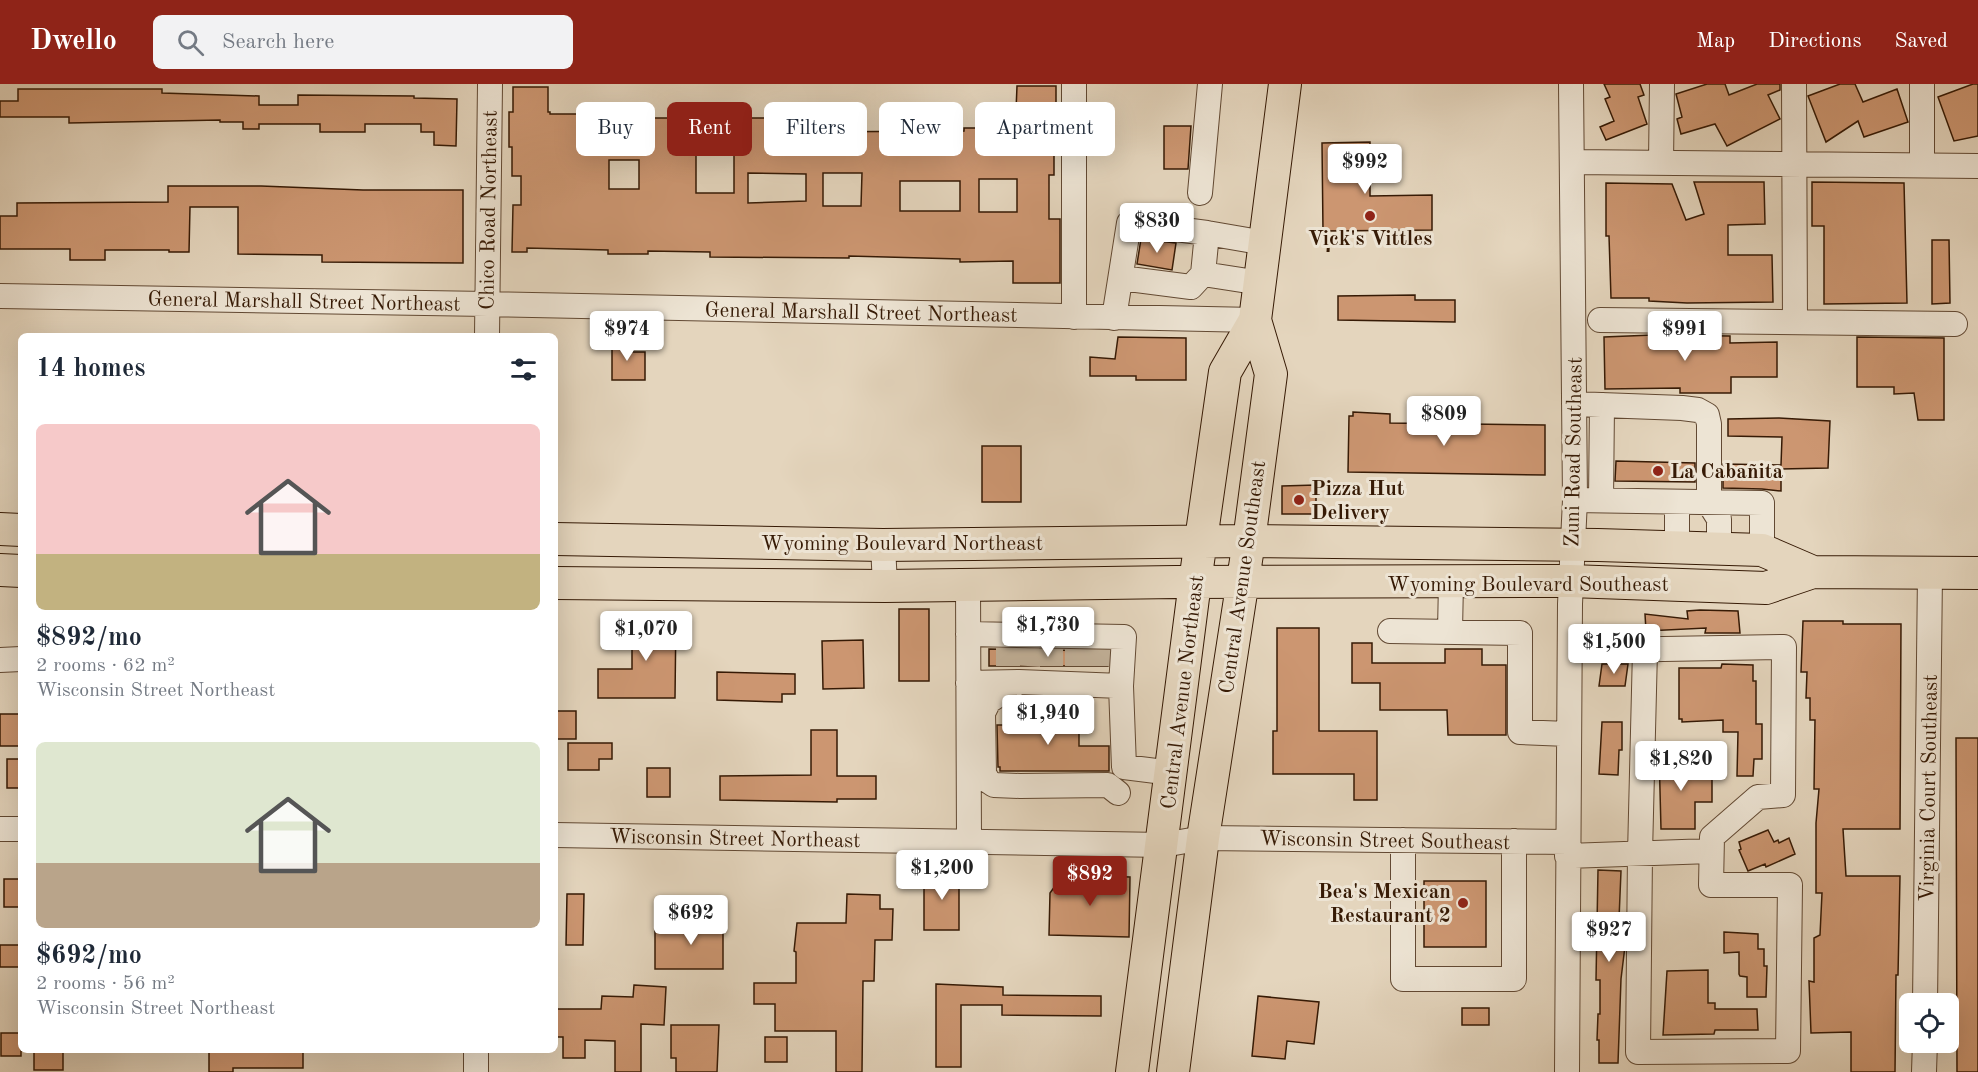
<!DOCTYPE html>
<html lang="en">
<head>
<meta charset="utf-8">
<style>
	body { margin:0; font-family:"Old Standard TT",serif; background:#f2f2f3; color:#1f2937; height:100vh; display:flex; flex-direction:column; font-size:22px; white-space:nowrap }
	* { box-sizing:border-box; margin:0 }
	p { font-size:20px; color:#747a83 }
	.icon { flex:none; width:33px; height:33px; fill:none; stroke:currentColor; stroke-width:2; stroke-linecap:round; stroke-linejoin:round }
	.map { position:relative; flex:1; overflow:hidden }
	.details { position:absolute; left:18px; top:249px; width:540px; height:720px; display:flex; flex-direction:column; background:#fff; border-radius:9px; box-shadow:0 6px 24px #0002 }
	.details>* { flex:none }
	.hud { position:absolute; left:576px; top:18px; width:570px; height:54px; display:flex; gap:12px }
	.tools { position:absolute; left:1899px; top:909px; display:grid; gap:12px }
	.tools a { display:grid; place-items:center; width:60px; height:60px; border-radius:9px; background:#fff; box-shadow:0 6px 24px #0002; font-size:30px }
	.price { position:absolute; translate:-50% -51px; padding:0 14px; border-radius:6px; background:#fff; color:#222; font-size:20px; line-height:39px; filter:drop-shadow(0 2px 3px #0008) }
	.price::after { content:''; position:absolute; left:50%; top:36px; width:18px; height:14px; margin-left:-9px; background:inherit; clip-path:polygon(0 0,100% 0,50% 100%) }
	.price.on { background:#8f2418; color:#fff }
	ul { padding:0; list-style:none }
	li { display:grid; align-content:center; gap:12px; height:318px; padding:0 18px }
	li span { display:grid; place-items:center; height:186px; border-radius:9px; color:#555 }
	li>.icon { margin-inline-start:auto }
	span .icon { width:108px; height:108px; fill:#fffc; stroke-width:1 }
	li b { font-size:26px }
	h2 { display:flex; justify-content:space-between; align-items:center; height:72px; padding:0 18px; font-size:26px }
	.tag { padding:0 21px; border-radius:9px; background:#fff; box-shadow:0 6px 24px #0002; font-size:21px; line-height:54px }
	.tag.on { background:#8f2418; color:#fff }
	header { display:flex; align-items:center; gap:36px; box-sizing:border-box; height:84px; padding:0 30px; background:#8f2418; color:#fff }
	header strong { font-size:28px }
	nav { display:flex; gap:33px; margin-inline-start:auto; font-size:21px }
	.search { width:420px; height:54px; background:#f2f2f3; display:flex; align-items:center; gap:15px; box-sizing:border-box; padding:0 21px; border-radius:9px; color:#747a83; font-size:22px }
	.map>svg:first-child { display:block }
	.building { fill:#cc9671; stroke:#361a05; stroke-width:1.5; fill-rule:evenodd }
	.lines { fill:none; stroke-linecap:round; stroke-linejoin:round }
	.minor-tunnel { stroke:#c1b098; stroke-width:24; stroke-dasharray:24 12; stroke-linecap:butt }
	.minor-casing { stroke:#624933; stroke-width:26 }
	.major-casing { stroke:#361a05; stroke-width:34 }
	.path { stroke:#361a05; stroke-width:3; stroke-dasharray:4.5 3; stroke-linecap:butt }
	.minor { stroke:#ede4d4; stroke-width:24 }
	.major { stroke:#e4d5bd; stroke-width:32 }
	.poi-dot { fill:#8f2418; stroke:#ede4d4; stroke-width:2 }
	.labels { text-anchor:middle; stroke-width:6; stroke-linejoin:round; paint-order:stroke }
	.street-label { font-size:21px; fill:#361a05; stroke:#ede4d4 }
	.poi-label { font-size:21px; font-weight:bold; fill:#361a05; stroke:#ede4d4; text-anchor:start }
</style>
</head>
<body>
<header>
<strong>Dwello</strong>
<div class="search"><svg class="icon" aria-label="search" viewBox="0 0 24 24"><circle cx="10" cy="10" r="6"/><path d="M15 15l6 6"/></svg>Search here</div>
<nav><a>Map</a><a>Directions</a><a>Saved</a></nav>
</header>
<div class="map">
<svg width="1978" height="988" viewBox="0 0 1978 988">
	<rect width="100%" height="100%" fill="#e4d5bd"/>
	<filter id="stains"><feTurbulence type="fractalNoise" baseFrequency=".00333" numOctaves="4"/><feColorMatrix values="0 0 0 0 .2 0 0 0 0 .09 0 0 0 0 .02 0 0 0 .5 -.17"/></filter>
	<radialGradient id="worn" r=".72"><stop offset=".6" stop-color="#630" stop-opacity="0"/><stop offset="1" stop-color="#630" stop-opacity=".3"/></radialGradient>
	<path class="building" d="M1604 0H1640L1644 11 1638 13 1647 40 1606 56 1600 43 1614 37 1605 15 1610 13Z
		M1707 0H1725L1729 11 1757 0H1780V6L1768 11 1780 35 1727 62 1715 40 1681 50 1677 35 1682 33 1676 10Z
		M1840 0H1855L1863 18 1897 5 1908 38 1864 53 1858 37 1826 58 1808 12Z
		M1973 0H1978V52L1954 57 1938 13Z
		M1017 2H1056V66H1054V91H1049V135H1060V199H1013V177L960 178V175L849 172V174L710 173V168L648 167V170H608V166L527 164V168H512L513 121H521V92H512V63H509V28H513V3H548V28H550V30H614V24H651V34H776V44H799V48L964 47V44H979V51H1015ZM696 70H734V109H696ZM609 76H639V105H609ZM748 89 806 90V117L748 119ZM823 89H862L861 122H823ZM979 95H1017V128H979ZM900 97H960V127H900Z
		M18 5H162V9L259 12V21H298V11L414 12V14L457 15 456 62 434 61V48H421V40H365V48H320V40H259V45H243V38H220V36L69 39V33H0V17H18Z
		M1164 42H1191L1188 85H1164Z
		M1370 58V112L1432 111V146L1323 147 1322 59Z
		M1694 98H1764L1765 140 1728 141V171H1772L1773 218 1687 219 1649 217V214H1611L1609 152H1606V99L1672 100 1686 136 1704 130Z
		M1812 98 1904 99 1907 219 1824 220V142H1812Z
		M168 102H261L363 106H463V179L322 178V171L238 170V123H190L189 168H169V166H105V176H70V165H0V132H17V119L168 118Z
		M1141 155 1176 159 1172 186 1137 180Z
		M1932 156H1949L1950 219 1932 220Z
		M1415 211V216H1455V238L1338 236V212Z
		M1653 251 1730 252V259L1777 258V293H1731V309H1680V304L1605 305 1604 253Z
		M1118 253 1186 254V296H1136V292H1090V273L1115 275Z
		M1857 253 1944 254V336H1918L1914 309 1894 310V303H1857Z
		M612 258H633V268H645V296H612Z
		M1353 328 1390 330V339L1545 341V391L1348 388 1349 332H1353Z
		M1779 334 1830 337 1828 384 1781 385V407L1762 405 1723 404V380L1781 381 1782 353 1728 352V335Z
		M982 362H1021V418H982Z
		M1616 377 1695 379V398L1615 397Z
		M1316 401V430H1282V402Z
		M899 525H929V597H899Z
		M1700 526 1738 527 1740 549H1705L1706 544 1646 547 1645 530 1688 535 1687 527Z
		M632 530H676L675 614H598V585H632Z
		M1803 537H1843V540H1901L1900 745H1843L1846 792H1900L1898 891H1896L1895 988H1851V948L1811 949 1809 897 1814 898V854L1820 851 1822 809H1816V739L1819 705H1814L1815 636H1810V614H1806L1807 588H1801Z
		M1277 544H1319V647H1377V716H1354V690H1273V647H1277Z
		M863 556 864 604 823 605 822 557Z
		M1352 559H1372V579H1445V565H1482V581H1506V651H1448L1447 626H1380V599H1352Z
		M989 565 1109 567 1108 582H989Z
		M1602 580H1628L1625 602H1599Z
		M1722 580 1753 581V597H1756V640H1762V675H1754L1753 692H1737L1738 648H1723V636L1682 638V635H1679V584H1721Z
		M717 588 795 590V610H782V618L717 616Z
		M555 627H576V655H555Z
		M0 630H20V662H0Z
		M1018 630 1079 631V662H1109V687H1000V683H998L997 641H1017Z
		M1602 638H1622V666H1619L1618 691 1599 690Z
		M811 646H837V692H876V715H837V718L720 716V692L811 691Z
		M1956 654H1978V988H1957Z
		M568 659H612V675H599V686H568Z
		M1659 668H1683V690L1712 689V718H1695V745H1661Z
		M7 675H21V704H7Z
		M647 684H670V713H647Z
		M1768 746 1774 758 1778 756 1779 759 1789 754 1795 770 1766 783 1765 780 1748 787 1739 766 1741 765 1739 758Z
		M1598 786 1621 787 1619 835H1625V862L1621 895 1618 979H1599V956H1597L1598 930H1600V896H1596Z
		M924 788H959V846H924Z
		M1063 791 1130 793 1129 853 1049 851 1050 809Z
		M4 795H21V823H4Z
		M1424 797H1486V863H1424Z
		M567 810H584L583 861H566Z
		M847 810 880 811V825H893L892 856H875L874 897H863L862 988H836V947H775V920H754V899H796V868L794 867 797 839H846Z
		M683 835H723V885H655V845H683Z
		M1724 848 1758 850V865H1764V882H1767L1766 913H1747V893L1740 892 1739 890V868L1724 869Z
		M0 861H21V883H0Z
		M1708 886V919H1715V925H1757L1758 946H1715L1714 950 1663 951 1667 887Z
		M936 900 1003 903V911L1101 912V932L1002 931V921H961V983H936Z
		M634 901 666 903 664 941 641 940V988H615V957L585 956V974H563V953H555V925H601L602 912 633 913Z
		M1258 912 1319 918 1314 960 1287 957 1285 975 1252 972Z
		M1462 924H1489V941H1462Z
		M671 941H719L717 988H676V974H671Z
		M1 949H21V972H1Z
		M765 953H787V978H765Z
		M34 966H63V986H34Z
		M209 966H303V984H233V988H209Z"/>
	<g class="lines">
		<path class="minor-tunnel" d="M1100 564V582
			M1008 582V564
			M1028 582 1029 564
			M1051 582V564
			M1077 582V564"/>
		<defs>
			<path id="minor" d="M1074 0V233
				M1794 0 1795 238
				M1922 0V81
				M1572 78 1978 82
				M1661 79 1662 0
				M1200 109 1210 0
				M1203 190 1261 199
				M1121 194 1191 203 1203 190 1207 149
				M0 212 487 220 1255 236
				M1114 234 1129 139 1207 149 1265 159
				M1600 236 1955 240
				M487 252 490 0
				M1574 320 1682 324 1698 326 1707 331 1709 340V419L1719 435V465
				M1575 416 1762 419V466
				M1601 416 1602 321
				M883 461 885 502
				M1677 463V418
				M968 500 969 758
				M1390 547 1520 549V648L1568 650
				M1450 547 1451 498
				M968 550 1124 553 1121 602
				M1605 566 1784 563 1783 711 1758 713 1712 753 1711 801H1790L1788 967 1638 968 1640 770 1645 566
				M0 576 21 575
				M1019 598 989 617 983 629 984 689 988 697 994 701 1020 702 1108 701 1118 709
				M968 599 1019 598 1121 602 1124 683 1172 689
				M0 745H21
				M555 751 1163 761 1203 754 1567 758
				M1403 756V895H1514V757
				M1567 772 1711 767
				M1925 920 1930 489
				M476 988V966
				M1567 988 1570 520 1575 416 1571 0
				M1924 988 1925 958"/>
			<path id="major" d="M0 445 21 446
				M555 455 883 461 1249 457 1598 461 1762 466 1813 488
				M0 486 21 487
				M555 499 885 502 1176 498 1570 497 1766 504 1813 488 1978 489
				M1132 988 1195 498 1225 288 1255 236
				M1173 988 1203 754 1249 457 1271 290 1255 236 1285 0"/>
		</defs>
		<use href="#minor" class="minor-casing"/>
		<use href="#major" class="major-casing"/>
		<path class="path" d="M1328 168 1329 153"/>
		<use href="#minor" class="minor"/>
		<use href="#major" class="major"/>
	</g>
	<g class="poi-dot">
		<circle cx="1370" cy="132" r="6"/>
		<circle cx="1658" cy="387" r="6"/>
		<circle cx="1299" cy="416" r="6"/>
		<circle cx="1463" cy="819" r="6"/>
	</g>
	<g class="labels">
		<g class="street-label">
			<text transform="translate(488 126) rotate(-89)" y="7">Chico Road Northeast</text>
			<text transform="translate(304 217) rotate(1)" y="7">General Marshall Street Northeast</text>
			<text transform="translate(861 228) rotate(1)" y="7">General Marshall Street Northeast</text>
			<text transform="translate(1573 368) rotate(-89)" y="7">Zuni Road Southeast</text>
			<text x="902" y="466">Wyoming Boulevard Northeast</text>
			<text transform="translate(1242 493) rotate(-82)" y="7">Central Avenue Southeast</text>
			<text x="1528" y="507">Wyoming Boulevard Southeast</text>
			<text transform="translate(1182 608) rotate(-83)" y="7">Central Avenue Northeast</text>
			<text transform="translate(1928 704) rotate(-89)" y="7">Virginia Court Southeast</text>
			<text transform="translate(735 754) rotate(1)" y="7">Wisconsin Street Northeast</text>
			<text transform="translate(1385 756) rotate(1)" y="7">Wisconsin Street Southeast</text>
		</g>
		<g class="poi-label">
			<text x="1370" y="161" text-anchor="middle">Vick's Vittles</text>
			<text x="1670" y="394">La Cabañita</text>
			<text x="1311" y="411">Pizza Hut<tspan x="1311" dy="24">Delivery</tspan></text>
			<text x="1451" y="814" text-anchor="end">Bea's Mexican<tspan x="1451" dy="24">Restaurant 2</tspan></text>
		</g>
	</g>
	<rect width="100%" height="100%" filter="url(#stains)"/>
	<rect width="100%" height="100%" fill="url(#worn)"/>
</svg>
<div class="tools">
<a><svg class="icon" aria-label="locate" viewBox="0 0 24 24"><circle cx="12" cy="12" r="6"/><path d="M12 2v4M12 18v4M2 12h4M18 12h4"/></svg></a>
</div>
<b class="price" style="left:1365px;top:111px">$992</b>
<b class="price" style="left:1157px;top:170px">$830</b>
<b class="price" style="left:627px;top:278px">$974</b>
<b class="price" style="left:1685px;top:278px">$991</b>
<b class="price" style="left:1444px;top:363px">$809</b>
<b class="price" style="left:1048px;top:574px">$1,730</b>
<b class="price" style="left:646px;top:578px">$1,070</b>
<b class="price" style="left:1614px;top:591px">$1,500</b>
<b class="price" style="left:1048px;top:662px">$1,940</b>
<b class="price" style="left:1681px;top:708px">$1,820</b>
<b class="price" style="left:942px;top:817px">$1,200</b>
<b class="price on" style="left:1090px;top:823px">$892</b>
<b class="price" style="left:691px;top:862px">$692</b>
<b class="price" style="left:1609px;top:879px">$927</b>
<div class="hud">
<a class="tag">Buy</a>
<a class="tag on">Rent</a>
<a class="tag">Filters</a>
<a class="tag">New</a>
<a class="tag">Apartment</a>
</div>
<section class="details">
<h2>14 homes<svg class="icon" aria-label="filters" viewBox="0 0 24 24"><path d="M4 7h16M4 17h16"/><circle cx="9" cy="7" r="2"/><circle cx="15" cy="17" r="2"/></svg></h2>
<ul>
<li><span style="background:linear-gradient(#f6c9c9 70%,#c2b280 0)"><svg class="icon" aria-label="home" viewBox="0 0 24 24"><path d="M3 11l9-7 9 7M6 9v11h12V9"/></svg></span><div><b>$892/mo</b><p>2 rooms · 62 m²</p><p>Wisconsin Street Northeast</p></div></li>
<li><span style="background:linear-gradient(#dfe7d0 65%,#b9a48a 0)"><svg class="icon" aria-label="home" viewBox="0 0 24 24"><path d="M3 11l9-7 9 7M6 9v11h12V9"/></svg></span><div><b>$692/mo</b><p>2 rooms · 56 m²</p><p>Wisconsin Street Northeast</p></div></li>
</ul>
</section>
</div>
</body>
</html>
